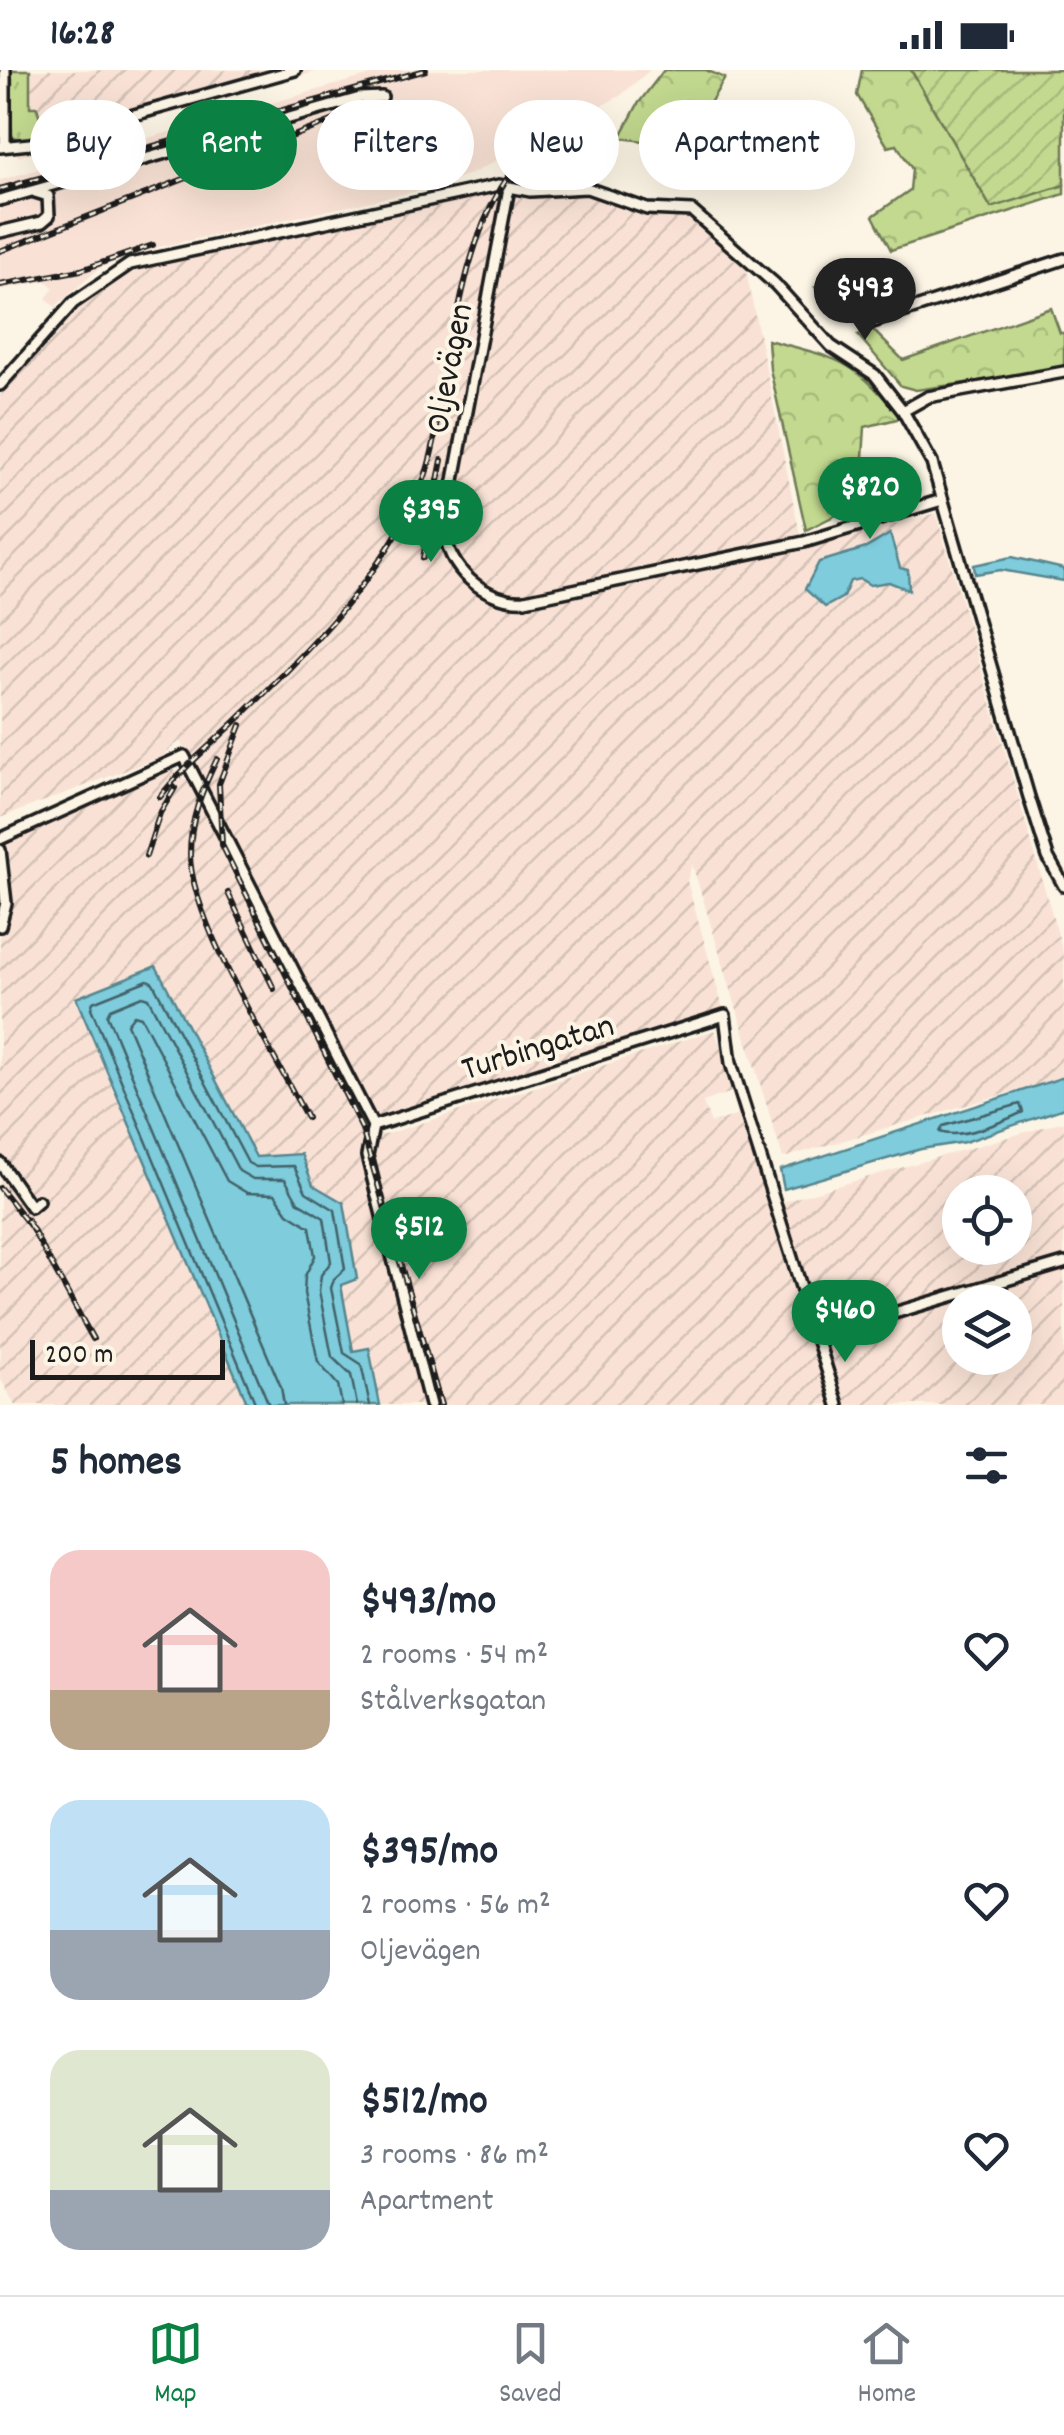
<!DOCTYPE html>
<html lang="en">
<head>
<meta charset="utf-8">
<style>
	body { margin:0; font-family:Dekko,sans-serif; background:#f6f6f7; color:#1f2937; height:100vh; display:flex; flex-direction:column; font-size:38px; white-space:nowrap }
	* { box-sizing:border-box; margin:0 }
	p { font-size:32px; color:#747a83 }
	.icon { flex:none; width:55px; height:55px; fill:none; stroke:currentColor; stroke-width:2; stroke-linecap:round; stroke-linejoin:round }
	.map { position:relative; height:1335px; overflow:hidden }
	.side { display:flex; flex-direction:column; background:#fff; flex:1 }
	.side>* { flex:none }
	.hud { position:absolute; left:30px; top:30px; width:1005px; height:90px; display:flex; gap:20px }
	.buttons { position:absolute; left:942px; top:1105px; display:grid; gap:20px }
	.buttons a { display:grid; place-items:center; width:90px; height:90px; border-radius:50%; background:#fff; box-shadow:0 10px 40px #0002; font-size:50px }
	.scale { position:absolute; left:30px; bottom:25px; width:195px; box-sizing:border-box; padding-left:10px; border:5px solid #1c1c1c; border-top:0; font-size:28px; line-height:35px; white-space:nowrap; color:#1c1c1c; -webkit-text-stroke:8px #fcf5e5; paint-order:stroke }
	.price { position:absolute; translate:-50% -85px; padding:0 22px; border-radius:35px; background:#0b8043; color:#fff; font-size:32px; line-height:65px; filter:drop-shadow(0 2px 5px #0008) }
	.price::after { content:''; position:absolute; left:50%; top:60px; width:30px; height:22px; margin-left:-15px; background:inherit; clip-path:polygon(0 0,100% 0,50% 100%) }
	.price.active { background:#222; color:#fff }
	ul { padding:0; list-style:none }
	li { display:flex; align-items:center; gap:30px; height:250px; padding:0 50px }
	li span { display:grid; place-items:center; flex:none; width:280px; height:200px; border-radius:30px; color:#555 }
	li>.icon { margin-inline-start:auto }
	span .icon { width:120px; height:120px; fill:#fffc; stroke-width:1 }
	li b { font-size:42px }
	h2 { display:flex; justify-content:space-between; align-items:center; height:120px; padding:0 50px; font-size:42px }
	.tag { padding:0 35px; border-radius:45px; background:#fff; box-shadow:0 10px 40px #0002; font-size:35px; line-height:90px }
	.tag.active { background:#0b8043; color:#fff }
	.status { display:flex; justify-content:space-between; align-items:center; height:70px; padding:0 50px; background:#fff; direction:ltr }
	.status svg { height:28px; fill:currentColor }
	.dock { display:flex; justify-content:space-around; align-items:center; height:140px; border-top:2px solid #e0e1e3; background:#fff; font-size:28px; color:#747a83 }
	.dock a { display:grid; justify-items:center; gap:5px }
	.dock .active { color:#0b8043 }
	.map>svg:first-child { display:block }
	.built { fill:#f9e2d5 }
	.industrial { fill:url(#industrial-furrows); fill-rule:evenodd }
	.grass { fill:url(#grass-tufts); stroke:#6f7a56; stroke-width:2.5 }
	.forest { fill:url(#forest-crowns); stroke:#6f7a56; stroke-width:2.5 }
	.garden { fill:url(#garden-furrows); stroke:#6f7a56; stroke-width:2.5 }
	.water { fill:#7eccdc; stroke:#57868f; stroke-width:2.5 }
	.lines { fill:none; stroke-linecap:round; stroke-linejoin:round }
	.shore { stroke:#436269; stroke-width:2.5 }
	.minor-casing { stroke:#1c1c1c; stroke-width:16 }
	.minor { stroke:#fcf5e5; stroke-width:9 }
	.rail-casing { stroke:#1c1c1c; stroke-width:6 }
	.rail { stroke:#fcf5e5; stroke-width:2.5; stroke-dasharray:8; stroke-linecap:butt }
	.labels { text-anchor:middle; stroke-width:8; stroke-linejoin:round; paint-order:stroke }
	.street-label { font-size:35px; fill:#1c1c1c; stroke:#fcf5e5 }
</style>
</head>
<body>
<div class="status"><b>16:28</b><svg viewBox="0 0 49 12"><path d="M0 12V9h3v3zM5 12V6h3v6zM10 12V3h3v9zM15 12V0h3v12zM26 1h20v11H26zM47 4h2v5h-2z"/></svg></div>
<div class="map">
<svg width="1064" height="1335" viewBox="0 0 1064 1335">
	<defs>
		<pattern id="industrial-furrows" width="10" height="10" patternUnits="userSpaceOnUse" patternTransform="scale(2.5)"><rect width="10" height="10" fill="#f9e2d5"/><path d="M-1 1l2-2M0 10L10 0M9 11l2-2" fill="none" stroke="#d5c1b6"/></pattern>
		<pattern id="grass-tufts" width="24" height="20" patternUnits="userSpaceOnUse" patternTransform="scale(2.5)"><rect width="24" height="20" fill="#c2d98f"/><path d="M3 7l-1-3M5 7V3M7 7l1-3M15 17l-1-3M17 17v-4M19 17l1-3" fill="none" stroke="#a6ba7b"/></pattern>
		<pattern id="forest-crowns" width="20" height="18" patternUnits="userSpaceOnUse" patternTransform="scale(2.5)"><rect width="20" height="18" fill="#c2d98f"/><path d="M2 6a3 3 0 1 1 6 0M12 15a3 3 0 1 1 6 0" fill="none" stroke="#a6ba7b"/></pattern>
		<pattern id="garden-furrows" width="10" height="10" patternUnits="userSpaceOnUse" patternTransform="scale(2.5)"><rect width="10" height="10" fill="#c2d98f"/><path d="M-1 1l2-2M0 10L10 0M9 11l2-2" fill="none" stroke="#a6ba7b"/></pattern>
	</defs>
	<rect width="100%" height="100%" fill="#fcf5e5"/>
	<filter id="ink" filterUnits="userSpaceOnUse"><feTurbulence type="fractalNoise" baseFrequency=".01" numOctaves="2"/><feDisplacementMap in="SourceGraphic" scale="20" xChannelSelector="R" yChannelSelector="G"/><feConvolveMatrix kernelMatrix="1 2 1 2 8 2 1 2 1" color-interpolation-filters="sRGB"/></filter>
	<g filter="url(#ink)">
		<path class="built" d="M388 0H650L620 26 597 38 473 103 423 120 159 177 101 197 55 237 46 228 54 218 46 211 0 220V110Z"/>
		<path class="industrial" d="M17 0H322L18 87Z
			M491 123 534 128 596 126 639 145 678 144 698 153 745 196 803 479 936 443 1064 885V1007L783 1088 692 794 687 811 723 938 375 1047 180 671 161 687 0 748V326L88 229 129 204 153 195Z
			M173 699 190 713 364 1060 384 1065 715 960 735 1021 703 1032 711 1053 742 1044 771 1135 1064 1051V1335H380L369 1279 354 1282 341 1214 344 1133 256 1087 156 896 76 929 248 1335H15L0 1308V772L22 767ZM960 1122H1015V1178H960ZM960 1232H1015V1288H960Z"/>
		<path class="grass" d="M11 0H30V37H37L42 56 48 55 51 62 20 71 9 63Z"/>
		<path class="forest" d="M664 0H706L725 8 684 76 620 68 638 34Z
			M862 0H911L991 137 1064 115V124L891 180 873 146 910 120 912 99 897 75 888 77 857 25Z
			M852 193 869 245 849 251 843 233 833 240 815 217Z
			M1051 238 1060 263H1064V299L916 320 901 316 858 265 872 259 903 290Z
			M768 270C839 289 853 288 901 348L865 357 860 433 806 460 770 299Z"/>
		<path class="garden" d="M911 0H1064V115L991 138Z"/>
		<path class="water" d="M890 464 900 498 908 500 909 520 889 512 870 515 860 509 850 511 843 527 825 537 805 519 819 492 866 478Z
			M1012 487 1064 499V511L1001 500 975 504 974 495Z
			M156 896 256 1087 301 1084 313 1115 344 1133 357 1209 341 1215 353 1281 369 1278 380 1335H248L76 928Z
			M1064 1007V1038L965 1072 921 1079 784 1119 780 1100Z"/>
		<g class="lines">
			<path class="shore" d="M1020 1034 1023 1042C1002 1052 961 1070 940 1062L943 1056Z
				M256 1335 91 938 93 932 148 910 153 913 248 1093 256 1097 294 1096 306 1122 335 1140 345 1199 334 1209 331 1218 344 1283 361 1294 370 1335
				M269 1335 107 945 110 939 142 926 148 928 239 1101 253 1109H285L298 1132 324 1148 331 1192 321 1205 319 1221 332 1287 351 1305 357 1335
				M284 1335 281 1317 127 954 134 945 141 947 227 1111 247 1123 275 1124 288 1143 310 1157 315 1186 305 1206 304 1223 318 1292 338 1315 342 1335"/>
			<defs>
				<path id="minor" d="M5 76V0
					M0 77 30 74 295 0
					M509 118 445 458C445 498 486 533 525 530L804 472 942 430
					M0 130 360 28 382 27
					M0 162 42 152 49 146 48 126 35 122
					M870 253 1064 189
					M1064 302 928 327 903 341 932 393 1029 727 1048 787 1064 816
					M0 315 73 233 130 194 499 115 530 121 587 118 647 139 692 141 775 214 831 276 875 305 903 341
					M0 769 184 686 373 1056 725 945 731 993 838 1335
					M0 780 6 833 0 856
					M373 1056 367 1086 430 1335
					M0 1093 31 1137 38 1131
					M816 1266 1064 1193"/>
			</defs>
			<use href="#minor" class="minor-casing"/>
			<use href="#minor" class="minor"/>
			<defs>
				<path id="rail" d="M0 119 426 0
					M0 181 360 40
					M0 215 81 200 153 175
					M423 488 442 390
					M241 655 219 714 222 775 362 1059 441 1335
					M217 689C202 720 190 749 190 784 190 850 274 984 307 1048
					M160 727C182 698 209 677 235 652 308 581 385 505 424 409 433 386 436 360 441 336 462 229 470 103 575 46
					M146 786 160 743 175 718
					M228 823 274 919
					M0 1118 34 1161
					M27 1150 93 1269"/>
			</defs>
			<use href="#rail" class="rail-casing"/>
			<use href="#rail" class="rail"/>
		</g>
	</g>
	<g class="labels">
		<g class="street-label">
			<text transform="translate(447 298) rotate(-79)" y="12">Oljevägen</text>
			<text transform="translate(537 975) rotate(-17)" y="12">Turbingatan</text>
		</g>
	</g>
</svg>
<div class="buttons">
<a><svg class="icon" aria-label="locate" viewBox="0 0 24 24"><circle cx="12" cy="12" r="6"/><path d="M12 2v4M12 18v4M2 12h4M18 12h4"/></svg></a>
<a><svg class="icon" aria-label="layers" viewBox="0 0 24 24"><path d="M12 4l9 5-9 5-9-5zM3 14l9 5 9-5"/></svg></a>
</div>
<div class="scale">200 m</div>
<b class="price active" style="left:865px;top:273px">$493</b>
<b class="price" style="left:870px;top:472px">$820</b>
<b class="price" style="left:431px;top:495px">$395</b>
<b class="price" style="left:419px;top:1212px">$512</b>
<b class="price" style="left:845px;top:1295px">$460</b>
<div class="hud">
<a class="tag">Buy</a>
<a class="tag active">Rent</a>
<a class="tag">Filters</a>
<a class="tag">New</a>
<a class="tag">Apartment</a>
</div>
</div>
<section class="side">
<h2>5 homes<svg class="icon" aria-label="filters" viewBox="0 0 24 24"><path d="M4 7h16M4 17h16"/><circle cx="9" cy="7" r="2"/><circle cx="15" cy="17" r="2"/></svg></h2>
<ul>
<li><span style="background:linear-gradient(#f6c9c9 70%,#b9a48a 0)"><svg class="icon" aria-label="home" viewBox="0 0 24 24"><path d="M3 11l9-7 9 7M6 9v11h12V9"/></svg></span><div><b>$493/mo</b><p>2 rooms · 54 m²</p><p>Stålverksgatan</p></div><svg class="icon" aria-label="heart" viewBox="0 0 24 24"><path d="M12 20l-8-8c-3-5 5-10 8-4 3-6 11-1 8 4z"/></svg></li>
<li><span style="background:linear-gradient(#bfe0f5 65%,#9aa5b1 0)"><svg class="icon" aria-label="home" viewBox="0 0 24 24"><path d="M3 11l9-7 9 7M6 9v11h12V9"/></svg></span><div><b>$395/mo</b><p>2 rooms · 56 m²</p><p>Oljevägen</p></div><svg class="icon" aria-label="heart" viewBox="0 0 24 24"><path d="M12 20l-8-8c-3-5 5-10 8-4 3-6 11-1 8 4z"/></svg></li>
<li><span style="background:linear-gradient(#dfe7d0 70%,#9aa5b1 0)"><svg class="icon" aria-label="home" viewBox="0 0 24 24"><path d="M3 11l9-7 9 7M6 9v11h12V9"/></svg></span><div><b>$512/mo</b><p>3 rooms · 86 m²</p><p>Apartment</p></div><svg class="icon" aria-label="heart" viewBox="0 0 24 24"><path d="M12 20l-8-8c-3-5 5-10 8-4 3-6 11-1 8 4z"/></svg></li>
</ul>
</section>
<nav class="dock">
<a class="active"><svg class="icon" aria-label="map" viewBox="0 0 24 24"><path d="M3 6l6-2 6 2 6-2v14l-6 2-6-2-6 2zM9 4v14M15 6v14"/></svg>Map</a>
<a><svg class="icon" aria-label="saved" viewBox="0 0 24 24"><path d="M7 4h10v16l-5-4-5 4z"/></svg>Saved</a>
<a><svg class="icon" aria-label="home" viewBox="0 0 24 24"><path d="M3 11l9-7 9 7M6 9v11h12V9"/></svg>Home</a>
</nav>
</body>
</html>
